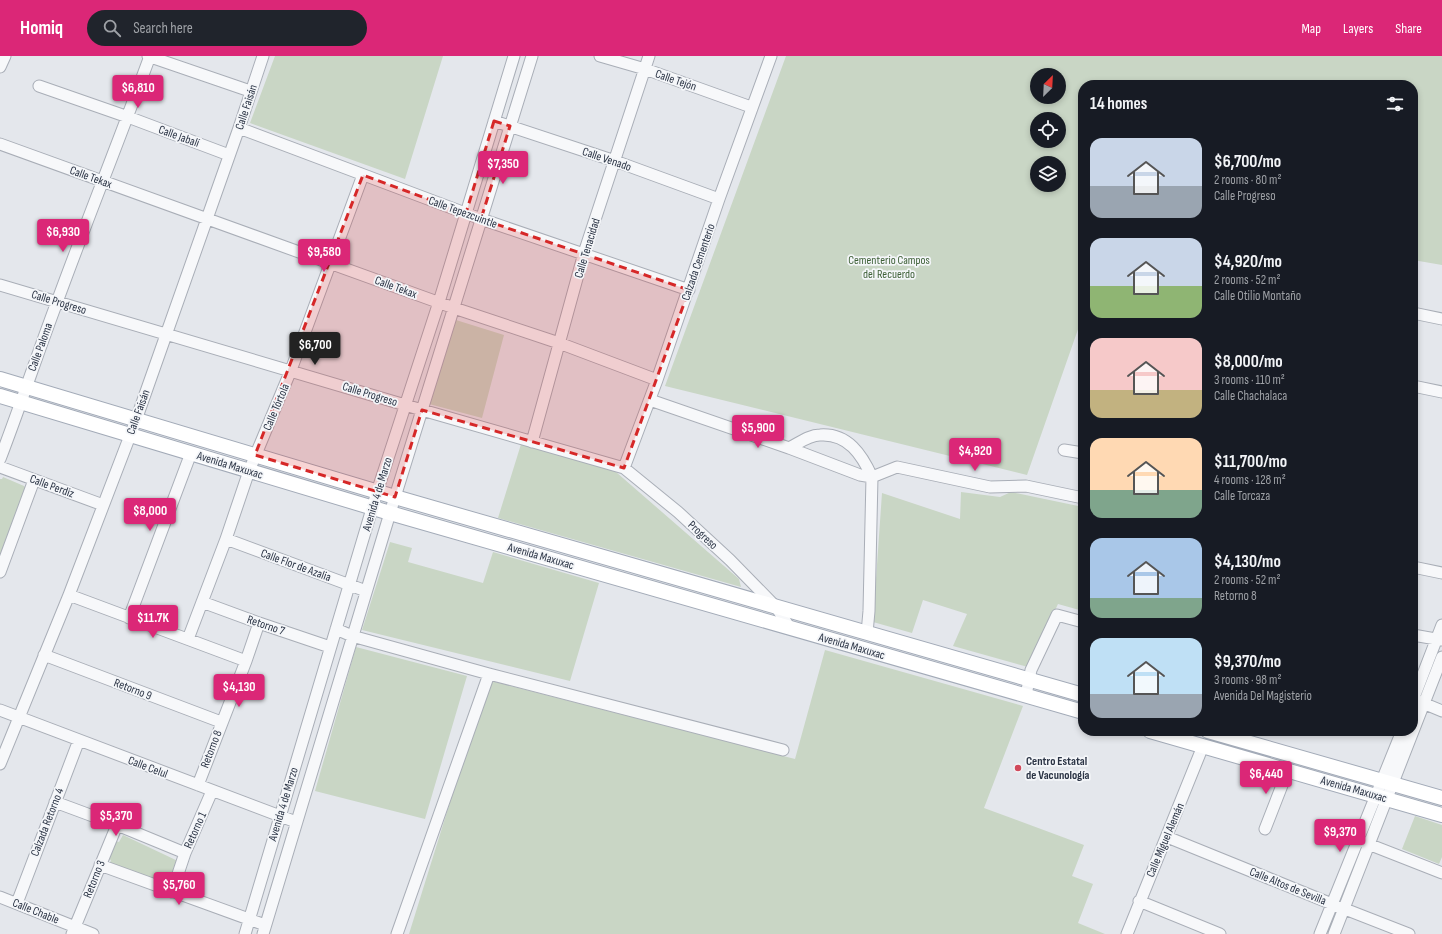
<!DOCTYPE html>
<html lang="en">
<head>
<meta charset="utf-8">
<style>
	body { margin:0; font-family:"Sofia Sans Condensed",sans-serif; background:#20242c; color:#f1f3f6; height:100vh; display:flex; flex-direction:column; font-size:15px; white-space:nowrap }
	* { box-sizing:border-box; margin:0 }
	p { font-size:13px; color:#9ea1a6 }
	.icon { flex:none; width:22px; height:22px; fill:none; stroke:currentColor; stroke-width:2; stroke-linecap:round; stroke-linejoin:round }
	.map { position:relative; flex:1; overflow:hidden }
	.drawer { position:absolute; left:1078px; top:24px; width:340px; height:656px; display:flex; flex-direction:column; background:#171b24; border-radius:16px; box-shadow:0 2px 6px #0003 }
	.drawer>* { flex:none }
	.needle { width:26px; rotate:24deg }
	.buttons { position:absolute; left:1030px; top:12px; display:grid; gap:8px }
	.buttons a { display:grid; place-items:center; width:36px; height:36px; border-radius:50%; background:#171b24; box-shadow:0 2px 6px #0003; font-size:20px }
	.price { position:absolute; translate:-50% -34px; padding:0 9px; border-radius:4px; background:#db2777; color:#fff; font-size:13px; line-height:26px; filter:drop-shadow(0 1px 2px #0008) }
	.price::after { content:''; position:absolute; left:50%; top:24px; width:12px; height:9px; margin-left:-6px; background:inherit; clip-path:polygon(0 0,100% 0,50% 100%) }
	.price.current { background:#222; color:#fff }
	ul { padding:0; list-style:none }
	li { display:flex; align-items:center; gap:12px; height:100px; padding:0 12px }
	li span { display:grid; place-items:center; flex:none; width:112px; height:80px; border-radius:12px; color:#555 }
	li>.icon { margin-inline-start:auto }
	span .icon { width:48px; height:48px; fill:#fffc; stroke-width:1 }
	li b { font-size:17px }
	h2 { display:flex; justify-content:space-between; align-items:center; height:48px; padding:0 12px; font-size:17px }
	header { display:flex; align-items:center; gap:24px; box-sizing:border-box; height:56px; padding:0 20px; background:#db2777; color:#fff }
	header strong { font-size:19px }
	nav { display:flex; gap:22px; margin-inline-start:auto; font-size:14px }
	.search { width:280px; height:36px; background:#20242c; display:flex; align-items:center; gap:10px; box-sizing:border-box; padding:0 14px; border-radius:22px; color:#9ea1a6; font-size:15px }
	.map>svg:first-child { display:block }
	.green { fill:#c9d6c5; fill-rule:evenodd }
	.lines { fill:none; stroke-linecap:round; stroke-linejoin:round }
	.minor-casing { stroke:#a9aeb7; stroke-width:13 }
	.major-casing { stroke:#a3abb8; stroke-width:16 }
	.minor { stroke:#f7f8fa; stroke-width:11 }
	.major { stroke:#fff; stroke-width:14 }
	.marked { fill:#d62828; fill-opacity:0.2; stroke:#d62828; stroke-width:3; stroke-dasharray:8 5; stroke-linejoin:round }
	.poi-dot { fill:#d1495b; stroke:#f4f6f9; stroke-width:1.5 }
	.labels { text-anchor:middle; stroke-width:3.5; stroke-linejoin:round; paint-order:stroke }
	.street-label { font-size:12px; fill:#2b3445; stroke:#f4f6f9 }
	.park-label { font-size:12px; fill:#3f6138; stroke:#f4f6f9 }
	.poi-label { font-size:12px; font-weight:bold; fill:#2b3445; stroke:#f4f6f9; text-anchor:start }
</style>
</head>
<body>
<header>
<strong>Homiq</strong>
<div class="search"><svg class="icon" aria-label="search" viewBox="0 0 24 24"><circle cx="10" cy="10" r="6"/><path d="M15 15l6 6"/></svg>Search here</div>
<nav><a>Map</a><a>Layers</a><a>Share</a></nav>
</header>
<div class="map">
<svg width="1442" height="878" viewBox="0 0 1442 878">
	<rect width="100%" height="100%" fill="#e4e7ec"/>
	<path class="green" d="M275 0H443L405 123 250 67Z
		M786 0H1442V209L1413 204V29H1083V259L1027 419 665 330ZM1037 19H1059V41H1037ZM1037 63H1059V85H1037ZM1037 107H1059V129H1037Z
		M456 264 504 279 482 362 429 348Z
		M522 385 599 407 616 416 739 523 741 531 498 462Z
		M3 421 24 430 26 432 0 503V423H2Z
		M961 436 1000 441 1011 436 1083 451V555L1058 548 1028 611 953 590 967 558 923 544 912 577 873 566 882 437 960 463Z
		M390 486 412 492 408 506 483 527 493 496 599 527 570 625 362 574Z
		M356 591 467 620 425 763 315 735Z
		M825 594 1023 650 984 752 1084 789 1072 820 1093 828 1078 867 1105 878H409L488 624 795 703Z
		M1415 760 1442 769V801L1439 808 1402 793Z
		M123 779 180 806 168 835 109 809 111 804 109 803 116 785 119 786Z"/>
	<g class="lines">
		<defs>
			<path id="minor" d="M148 0 250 35
				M600 0 645 13 751 51
				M0 11 5 0
				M39 30 128 61 229 99
				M494 65 615 105 719 143
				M239 72 481 163 689 234
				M0 88 454 252 559 287 657 324
				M0 229 422 354 624 412 678 456 730 504 776 551 790 572
				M1413 257 1442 263
				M1413 330 1442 336
				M650 344 789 392 860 419 872 421
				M532 386 584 197 649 0
				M789 392C799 387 809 379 820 379 848 377 862 399 872 421L869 555 867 577
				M1064 394 1083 397
				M0 403C20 351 37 299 57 246 87 164 120 82 150 0
				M0 411 103 449
				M624 412 657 324 719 143 771 0
				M872 421 897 411 990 431 1026 430 1083 442
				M226 483 366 535
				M1413 511 1442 517
				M0 516 34 424
				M69 539 246 605
				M202 546 259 567 330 591
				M129 562 191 397
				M336 573 352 580 489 618 783 694
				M1413 579 1442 584
				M188 583 226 483 249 415 291 314 363 119
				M44 599 221 666
				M1026 639 1031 614 1057 559 1083 566
				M1413 644 1442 569
				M1418 645 1442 655
				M0 654 296 766
				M0 708 69 539 136 364 239 72 263 0
				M198 729 246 605 259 567
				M55 746 117 769 185 797
				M1265 773 1288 714
				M1167 781 1332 848 1409 878
				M1363 786 1442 817
				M100 809 265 869
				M172 836 185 797 212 735
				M0 841 93 878
				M1139 845 1220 878
				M17 847 79 684
				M72 878 117 769
				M245 878 377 436 439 246 514 0
				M263 878 390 457 532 0
				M397 878 489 618
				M1127 878 1203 690
				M1320 878 1402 675
				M1334 878 1442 601"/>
			<path id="major" d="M0 323 395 441 1083 639
				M0 340 390 457 1083 656
				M1150 675 1442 759
				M1208 675 1442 742"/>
		</defs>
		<use href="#minor" class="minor-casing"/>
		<use href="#major" class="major-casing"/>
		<use href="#minor" class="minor"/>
		<use href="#major" class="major"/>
	</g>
	<path class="marked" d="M494 65 510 70 481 163 689 234 624 412 422 354 395 441 255 399 363 119 466 157Z"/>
	<circle class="poi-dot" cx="1018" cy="712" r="4"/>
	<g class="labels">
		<g class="street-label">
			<text transform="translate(676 24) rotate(19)" y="4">Calle Tejón</text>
			<text transform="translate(246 51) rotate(-72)" y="4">Calle Faisán</text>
			<text transform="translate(179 80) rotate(20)" y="4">Calle Jabalí</text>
			<text transform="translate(607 103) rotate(19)" y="4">Calle Venado</text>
			<text transform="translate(91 121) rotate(20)" y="4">Calle Tekax</text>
			<text transform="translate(463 156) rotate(20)" y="4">Calle Tepezcuintle</text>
			<text transform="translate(587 192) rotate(-73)" y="4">Calle Tenacidad</text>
			<text transform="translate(698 206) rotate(-71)" y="4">Calzada Cementerio</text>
			<text transform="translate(396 231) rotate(20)" y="4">Calle Tekax</text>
			<text transform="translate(59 246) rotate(17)" y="4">Calle Progreso</text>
			<text transform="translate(40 291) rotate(-70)" y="4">Calle Paloma</text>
			<text transform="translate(370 338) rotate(17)" y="4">Calle Progreso</text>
			<text transform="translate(276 351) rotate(-67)" y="4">Calle Tórtola</text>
			<text transform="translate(138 356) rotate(-70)" y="4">Calle Faisán</text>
			<text transform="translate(230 409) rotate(17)" y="4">Avenida Maxuxac</text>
			<text transform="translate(52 430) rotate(20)" y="4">Calle Perdiz</text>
			<text transform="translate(377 438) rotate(-73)" y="4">Avenida 4 de Marzo</text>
			<text transform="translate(703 479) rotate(43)" y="4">Progreso</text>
			<text transform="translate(541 500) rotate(16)" y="4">Avenida Maxuxac</text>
			<text transform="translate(296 509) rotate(20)" y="4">Calle Flor de Azalia</text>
			<text transform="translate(266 569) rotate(19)" y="4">Retorno 7</text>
			<text transform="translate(852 590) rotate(16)" y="4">Avenida Maxuxac</text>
			<text transform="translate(133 633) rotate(21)" y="4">Retorno 9</text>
			<text transform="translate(211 693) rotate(-69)" y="4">Retorno 8</text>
			<text transform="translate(148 711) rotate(21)" y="4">Calle Celul</text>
			<text transform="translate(1354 733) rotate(16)" y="4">Avenida Maxuxac</text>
			<text transform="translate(283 748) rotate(-73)" y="4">Avenida 4 de Marzo</text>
			<text transform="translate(47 766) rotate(-69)" y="4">Calzada Retorno 4</text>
			<text transform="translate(195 774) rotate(-66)" y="4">Retorno 1</text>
			<text transform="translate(1165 784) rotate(-67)" y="4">Calle Miguel Alemán</text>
			<text transform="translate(94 823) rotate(-68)" y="4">Retorno 3</text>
			<text transform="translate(1288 830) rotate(22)" y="4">Calle Altos de Sevilla</text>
			<text transform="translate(36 855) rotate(22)" y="4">Calle Chable</text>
		</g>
		<g class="park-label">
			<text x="889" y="208">Cementerio Campos<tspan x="889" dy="14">del Recuerdo</tspan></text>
		</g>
		<g class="poi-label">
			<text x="1026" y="709">Centro Estatal<tspan x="1026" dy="14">de Vacunología</tspan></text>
		</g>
	</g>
</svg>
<div class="buttons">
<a><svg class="needle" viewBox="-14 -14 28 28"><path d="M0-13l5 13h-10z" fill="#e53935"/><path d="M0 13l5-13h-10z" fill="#9ea1a6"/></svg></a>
<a><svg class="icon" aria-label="locate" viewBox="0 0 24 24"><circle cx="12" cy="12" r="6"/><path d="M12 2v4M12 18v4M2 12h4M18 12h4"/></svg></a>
<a><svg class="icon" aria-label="layers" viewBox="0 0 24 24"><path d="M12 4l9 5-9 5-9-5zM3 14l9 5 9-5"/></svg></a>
</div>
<b class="price" style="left:138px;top:53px">$6,810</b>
<b class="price" style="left:503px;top:129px">$7,350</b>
<b class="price" style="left:63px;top:197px">$6,930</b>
<b class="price" style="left:324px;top:217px">$9,580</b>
<b class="price current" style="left:315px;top:310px">$6,700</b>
<b class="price" style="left:758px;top:393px">$5,900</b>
<b class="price" style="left:975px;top:416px">$4,920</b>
<b class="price" style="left:150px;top:476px">$8,000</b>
<b class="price" style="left:153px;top:583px">$11.7K</b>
<b class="price" style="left:239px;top:652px">$4,130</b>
<b class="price" style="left:1266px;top:739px">$6,440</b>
<b class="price" style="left:116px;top:781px">$5,370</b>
<b class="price" style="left:1340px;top:797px">$9,370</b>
<b class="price" style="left:179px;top:850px">$5,760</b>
<section class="drawer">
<h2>14 homes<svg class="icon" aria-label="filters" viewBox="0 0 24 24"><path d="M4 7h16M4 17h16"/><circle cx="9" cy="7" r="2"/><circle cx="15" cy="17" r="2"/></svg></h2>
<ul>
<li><span style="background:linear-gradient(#c9d6e8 60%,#9aa5b1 0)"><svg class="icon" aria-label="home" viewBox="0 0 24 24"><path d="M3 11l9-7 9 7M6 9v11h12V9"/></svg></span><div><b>$6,700/mo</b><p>2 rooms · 80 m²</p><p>Calle Progreso</p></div></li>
<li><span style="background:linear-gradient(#c9d6e8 60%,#8fb573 0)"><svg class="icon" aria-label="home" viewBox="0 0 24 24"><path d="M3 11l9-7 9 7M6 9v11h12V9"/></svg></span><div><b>$4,920/mo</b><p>2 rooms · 52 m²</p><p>Calle Otilio Montaño</p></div></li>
<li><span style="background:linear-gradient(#f6c9c9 65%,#c2b280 0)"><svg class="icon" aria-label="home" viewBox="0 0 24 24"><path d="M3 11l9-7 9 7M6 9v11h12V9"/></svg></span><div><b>$8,000/mo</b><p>3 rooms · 110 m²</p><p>Calle Chachalaca</p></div></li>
<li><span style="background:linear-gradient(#ffd9b3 65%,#7fa58c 0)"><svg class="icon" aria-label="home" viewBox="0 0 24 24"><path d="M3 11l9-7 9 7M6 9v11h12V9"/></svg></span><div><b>$11,700/mo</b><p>4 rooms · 128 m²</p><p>Calle Torcaza</p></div></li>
<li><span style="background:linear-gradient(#a9c7e8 75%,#7fa58c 0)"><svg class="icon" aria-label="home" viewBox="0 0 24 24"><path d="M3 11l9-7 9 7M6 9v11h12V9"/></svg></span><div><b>$4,130/mo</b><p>2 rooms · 52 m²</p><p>Retorno 8</p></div></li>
<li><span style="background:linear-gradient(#bfe0f5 70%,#9aa5b1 0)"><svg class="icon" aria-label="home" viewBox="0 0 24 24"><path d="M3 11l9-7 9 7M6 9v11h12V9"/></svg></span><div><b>$9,370/mo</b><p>3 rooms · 98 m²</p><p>Avenida Del Magisterio</p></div></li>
</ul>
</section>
</div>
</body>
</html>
